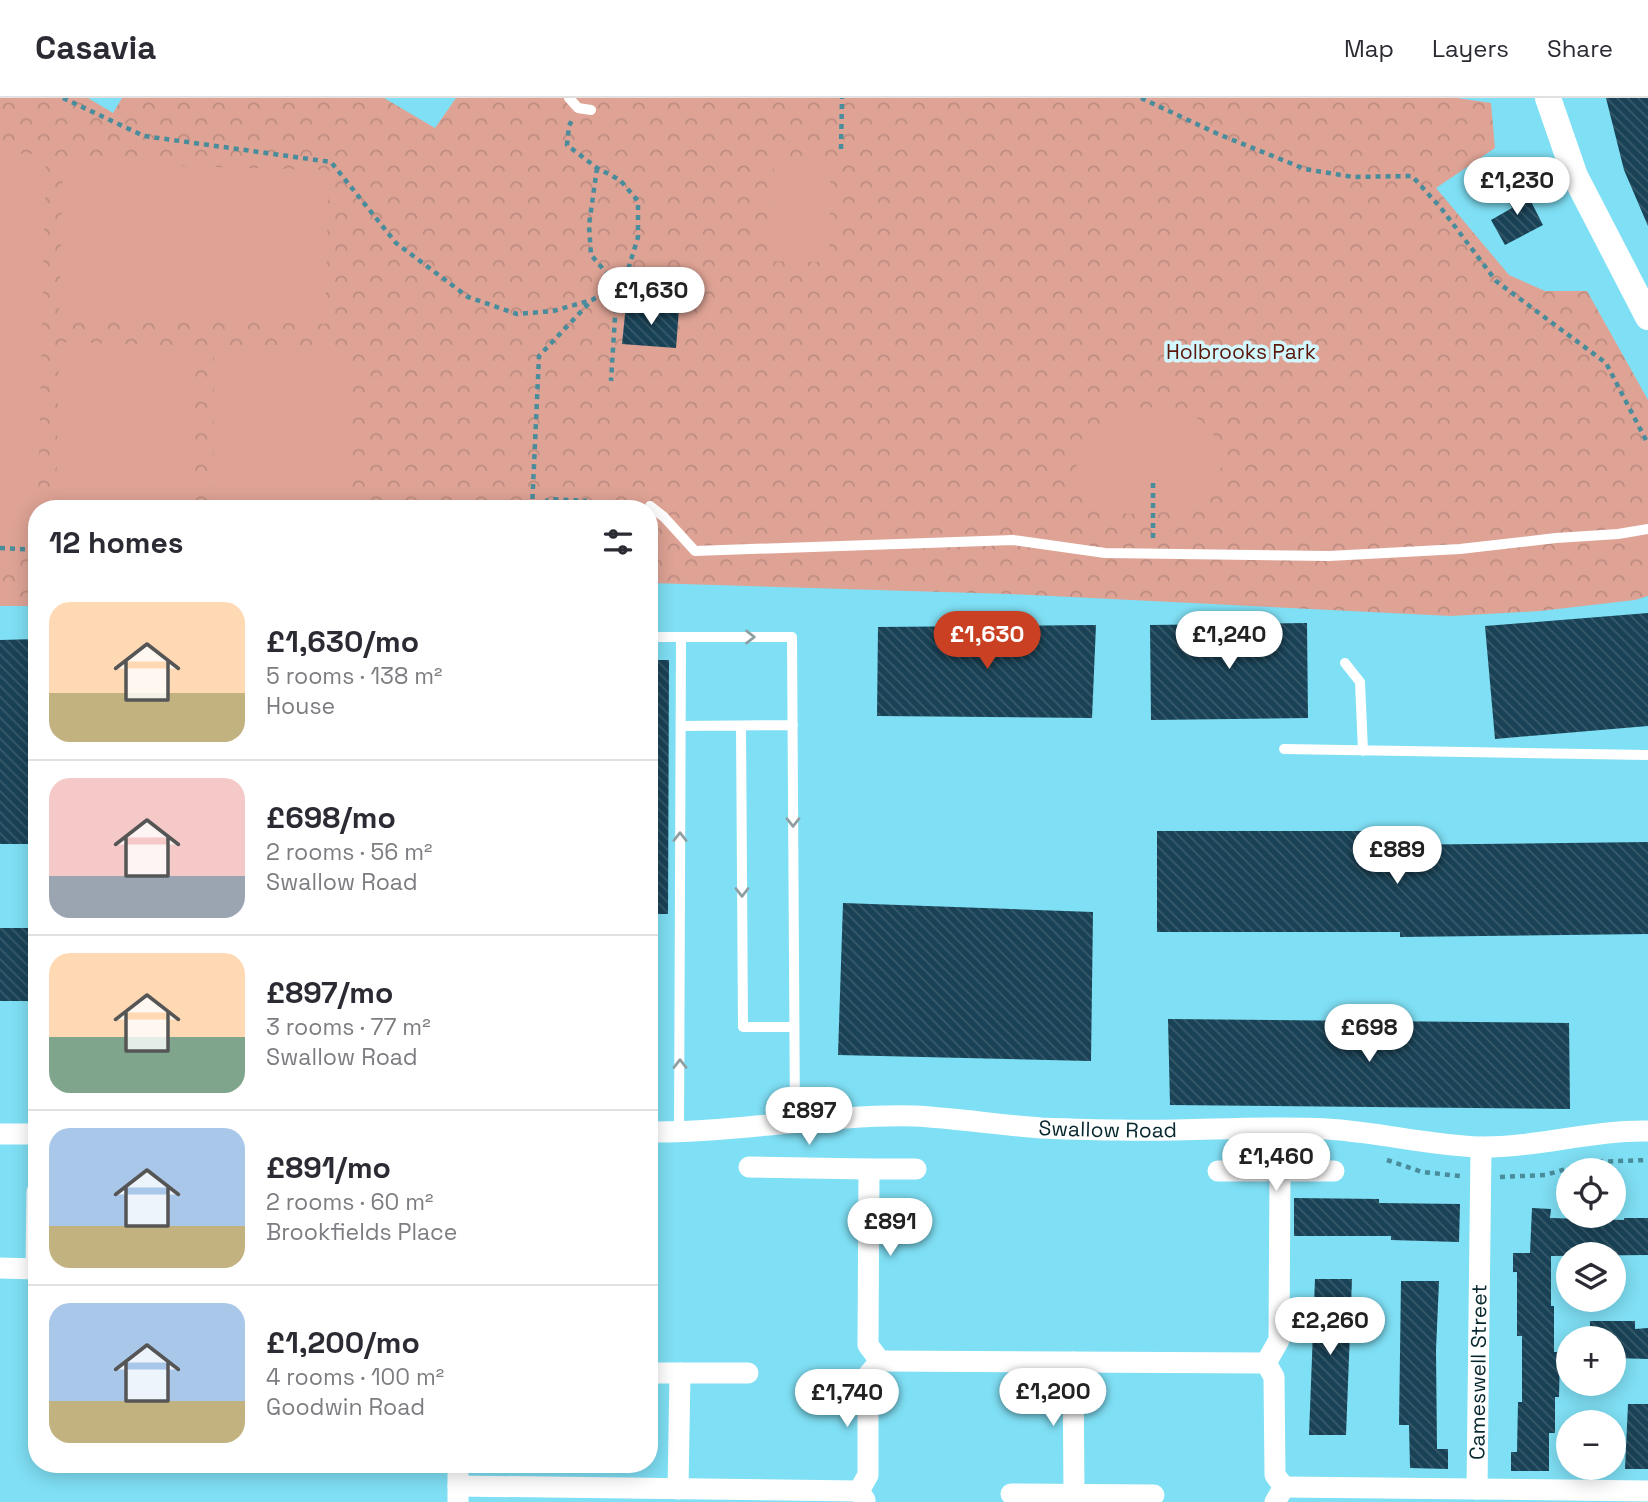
<!DOCTYPE html>
<html lang="en">
<head>
<meta charset="utf-8">
<style>
	body { margin:0; font-family:"Space Grotesk",sans-serif; background:#f2f2f3; color:#2b2b33; height:100vh; display:flex; flex-direction:column; font-size:26px; white-space:nowrap }
	* { box-sizing:border-box; margin:0 }
	p { font-size:23px; color:#7c7c81 }
	.icon { flex:none; width:38px; height:38px; fill:none; stroke:currentColor; stroke-width:2; stroke-linecap:round; stroke-linejoin:round }
	.map { position:relative; flex:1; overflow:hidden }
	.side { position:absolute; left:28px; top:402px; width:630px; height:973px; display:flex; flex-direction:column; background:#fff; border-radius:28px; box-shadow:0 4px 18px #0003 }
	.side>* { flex:none }
	.buttons { position:absolute; left:1556px; top:1060px; display:grid; gap:14px }
	.buttons a { display:grid; place-items:center; width:70px; height:70px; border-radius:50%; background:#fff; box-shadow:0 4px 18px #0003; font-size:35px }
	.price { position:absolute; translate:-50% -60px; padding:0 16px; border-radius:24px; background:#fff; color:#222; font-size:23px; line-height:46px; filter:drop-shadow(0 2px 4px #0008) }
	.price::after { content:''; position:absolute; left:50%; top:42px; width:21px; height:16px; margin-left:-10px; background:inherit; clip-path:polygon(0 0,100% 0,50% 100%) }
	.price.current { background:#ca4023; color:#fff }
	ul { padding:0; list-style:none }
	li { display:flex; align-items:center; gap:21px; height:175px; padding:0 21px }
	li+li { border-top:2px solid #e1e1e2 }
	li span { display:grid; place-items:center; flex:none; width:196px; height:140px; border-radius:21px; color:#555 }
	li>.icon { margin-inline-start:auto }
	span .icon { width:84px; height:84px; fill:#fffc; stroke-width:1 }
	li b { font-size:30px }
	h2 { display:flex; justify-content:space-between; align-items:center; height:84px; padding:0 21px; font-size:30px }
	header { display:flex; align-items:center; gap:42px; box-sizing:border-box; height:98px; padding:0 35px; background:#fff; border-bottom:2px solid #e1e1e2 }
	header strong { font-size:33px }
	nav { display:flex; gap:38px; margin-inline-start:auto; font-size:24px }
	.map>svg:first-child { display:block }
	.park { fill:url(#park-crowns) }
	.garden { fill:#dea395 }
	.building { fill:url(#building-back-hatch) }
	.lines { fill:none; stroke-linecap:round; stroke-linejoin:round }
	.path { stroke:#498c9b; stroke-width:4.5; stroke-dasharray:5 5; stroke-linecap:butt }
	.service { stroke:#fff; stroke-width:10 }
	.minor { stroke:#fff; stroke-width:21 }
	.tertiary { stroke:#fff; stroke-width:26 }
	.oneway { stroke:#8f9ea1 }
	.labels { text-anchor:middle; stroke-width:7; stroke-linejoin:round; paint-order:stroke }
	.park-label { font-size:21px; fill:#5a180b; stroke:#d3f7ff }
	.street-label { font-size:21px; fill:#07272e; stroke:#d3f7ff }
</style>
</head>
<body>
<header>
<strong>Casavia</strong>
<nav><a>Map</a><a>Layers</a><a>Share</a></nav>
</header>
<div class="map">
<svg width="1648" height="1404" viewBox="0 0 1648 1404">
	<defs>
		<pattern id="park-crowns" width="20" height="18" patternUnits="userSpaceOnUse" patternTransform="scale(1.75)"><rect width="20" height="18" fill="#dea395"/><path d="M2 6a3 3 0 1 1 6 0M12 15a3 3 0 1 1 6 0" fill="none" stroke="#bd8c81"/></pattern>
		<pattern id="building-back-hatch" width="6" height="6" patternUnits="userSpaceOnUse" patternTransform="scale(1.75)"><rect width="6" height="6" fill="#194256"/><path d="M-1 5l2 2M0 0l6 6M5-1l2 2" fill="none" stroke="#385b6b"/></pattern>
	</defs>
	<rect width="100%" height="100%" fill="#7fdff4"/>
	<path class="park" d="M0 0H88L113 15 122 0H384L435 30 456 0H1457L1491 5 1495 50 1436 90 1509 177 1545 193H1587L1648 302V498L1635 502 1540 513 1451 518 1009 496 649 485V411H37V508H0Z"/>
	<path class="garden" d="M0 55 46 56 37 451 0 450Z
		M774 58 831 59 829 164 772 163Z
		M63 65 329 72 325 226 59 219Z
		M59 244 196 248 192 411H56Z
		M214 250 348 251 347 411H213Z
		M1175 309 1202 323 1224 349C1220 381 1218 389 1195 412L1128 416 1110 411 1079 381 1075 359 1080 343 1118 310Z"/>
	<path class="building" d="M1606 0H1648V128L1624 72Z
		M1522 86 1543 127 1505 147 1491 122 1512 110 1504 95Z
		M626 207 679 211 676 250 622 246Z
		M1648 515V628L1495 641 1485 528Z
		M1307 525 1308 620 1151 622 1150 527Z
		M1096 527 1092 620 877 618 878 529Z
		M37 541V746H0V542Z
		M649 562H669L668 816H649Z
		M1157 733H1385V747L1648 744V836L1400 839V834H1157Z
		M843 805 1093 814 1091 963 838 957Z
		M0 830H31L32 903H0Z
		M1168 921 1569 925 1570 1011 1170 1007Z
		M1294 1100 1379 1101V1105L1460 1106 1459 1144 1391 1142V1138H1294Z
		M1532 1110 1551 1111 1550 1120 1624 1122V1120H1648V1157L1551 1158V1208H1554V1254H1560L1559 1299H1555V1335H1549V1373H1511V1354H1517L1518 1304H1522V1238H1517V1174H1513V1155H1530Z
		M1315 1181H1352L1346 1337H1309Z
		M1401 1183H1439L1436 1252 1437 1351H1448V1371L1410 1370 1409 1327H1399Z
		M1590 1223H1635V1231L1648 1230V1261L1614 1260V1241H1590Z
		M1628 1306H1648V1371H1625Z"/>
	<g class="lines">
		<path class="path" d="M63 0 144 38 331 64 396 145 468 199 517 216 553 213 592 202 617 187 627 175 638 139V103L620 82 597 70 567 47 569 28 572 22
			M1141 0 1218 36 1305 71 1353 79 1412 78 1441 110 1496 183 1606 265 1648 346
			M841 51 842 0
			M597 70 589 127 591 157 617 187 611 283
			M532 411 539 258 592 202
			M537 411 549 401 587 403
			M1153 440V380
			M0 450 37 452
			M1387 1062 1422 1074 1460 1078
			M1500 1079 1545 1077 1591 1064 1648 1062"/>
		<path class="service" d="M569 0 578 10 591 12
			M650 408 664 419 695 453 1013 442 1105 455 1329 458 1460 451 1556 440 1618 436 1648 431
			M649 539H792L795 1024
			M1345 565 1360 584 1363 653
			M681 628 793 627
			M741 628 743 929H794
			M1284 651 1648 657
			M679 1034 681 539"/>
		<g class="minor">
			<path id="s1" d="M649 1034C738 1035 825 1016 914 1018 956 1020 998 1027 1041 1030 1067 1031 1094 1032 1120 1032 1189 1034 1258 1027 1327 1031 1378 1034 1428 1047 1479 1049 1536 1050 1591 1032 1648 1033"/>
			<path d="M0 1036H37"/>
			<path d="M749 1069 869 1071"/>
			<path d="M1218 1073H1334"/>
			<path d="M0 1170 37 1171"/>
			<path d="M36 1171 37 1094"/>
			<path d="M880 1263 1266 1265"/>
			<path d="M880 1263 868 1247 869 1071H916"/>
			<path d="M1073 1264 1074 1396"/>
			<path d="M649 1275H748"/>
			<path d="M458 1367V1404"/>
			<path d="M458 1388 859 1393"/>
			<path id="s2" d="M1284 1389 1477 1391 1481 1049"/>
			<path d="M678 1391 680 1275"/>
			<path d="M1477 1391 1648 1393"/>
			<path d="M1011 1396 1154 1397"/>
			<path d="M865 1402 859 1393 868 1377V1277L880 1263"/>
			<path d="M1275 1404 1284 1389 1275 1377 1274 1279 1266 1265 1279 1242 1280 1074"/>
		</g>
		<path class="tertiary" d="M1548 0 1575 78 1648 219"/>
	</g>
	<defs><path id="oneway-chevron" d="M-2-3.5L2.5 0L-2 3.5" fill="none" stroke-width="1.6" stroke-linecap="round" stroke-linejoin="round" transform="scale(1.75)"/></defs>
	<g class="oneway">
		<use href="#oneway-chevron" transform="translate(750 539)"/>
		<use href="#oneway-chevron" transform="translate(793 724) rotate(90)"/>
		<use href="#oneway-chevron" transform="translate(680 739) rotate(-90)"/>
		<use href="#oneway-chevron" transform="translate(742 794) rotate(90)"/>
		<use href="#oneway-chevron" transform="translate(680 966) rotate(-90)"/>
	</g>
	<g class="labels">
		<g class="park-label">
			<text x="1241" y="261">Holbrooks Park</text>
		</g>
		<g class="street-label">
			<text dy="7" stroke="none"><textPath href="#s1" startOffset="460">Swallow Road</textPath></text>
			<text dy="7" stroke="none"><textPath href="#s2" startOffset="310">Cameswell Street</textPath></text>
		</g>
	</g>
</svg>
<div class="buttons">
<a><svg class="icon" aria-label="locate" viewBox="0 0 24 24"><circle cx="12" cy="12" r="6"/><path d="M12 2v4M12 18v4M2 12h4M18 12h4"/></svg></a>
<a><svg class="icon" aria-label="layers" viewBox="0 0 24 24"><path d="M12 4l9 5-9 5-9-5zM3 14l9 5 9-5"/></svg></a>
<a>+</a>
<a>−</a>
</div>
<b class="price" style="left:1517px;top:119px">£1,230</b>
<b class="price" style="left:651px;top:229px">£1,630</b>
<b class="price current" style="left:987px;top:573px">£1,630</b>
<b class="price" style="left:1229px;top:573px">£1,240</b>
<b class="price" style="left:1397px;top:788px">£889</b>
<b class="price" style="left:1369px;top:966px">£698</b>
<b class="price" style="left:809px;top:1049px">£897</b>
<b class="price" style="left:1276px;top:1095px">£1,460</b>
<b class="price" style="left:890px;top:1160px">£891</b>
<b class="price" style="left:1330px;top:1259px">£2,260</b>
<b class="price" style="left:1053px;top:1330px">£1,200</b>
<b class="price" style="left:847px;top:1331px">£1,740</b>
<section class="side">
<h2>12 homes<svg class="icon" aria-label="filters" viewBox="0 0 24 24"><path d="M4 7h16M4 17h16"/><circle cx="9" cy="7" r="2"/><circle cx="15" cy="17" r="2"/></svg></h2>
<ul>
<li><span style="background:linear-gradient(#ffd9b3 65%,#c2b280 0)"><svg class="icon" aria-label="home" viewBox="0 0 24 24"><path d="M3 11l9-7 9 7M6 9v11h12V9"/></svg></span><div><b>£1,630/mo</b><p>5 rooms · 138 m²</p><p>House</p></div></li>
<li><span style="background:linear-gradient(#f6c9c9 70%,#9aa5b1 0)"><svg class="icon" aria-label="home" viewBox="0 0 24 24"><path d="M3 11l9-7 9 7M6 9v11h12V9"/></svg></span><div><b>£698/mo</b><p>2 rooms · 56 m²</p><p>Swallow Road</p></div></li>
<li><span style="background:linear-gradient(#ffd9b3 60%,#7fa58c 0)"><svg class="icon" aria-label="home" viewBox="0 0 24 24"><path d="M3 11l9-7 9 7M6 9v11h12V9"/></svg></span><div><b>£897/mo</b><p>3 rooms · 77 m²</p><p>Swallow Road</p></div></li>
<li><span style="background:linear-gradient(#a9c7e8 70%,#c2b280 0)"><svg class="icon" aria-label="home" viewBox="0 0 24 24"><path d="M3 11l9-7 9 7M6 9v11h12V9"/></svg></span><div><b>£891/mo</b><p>2 rooms · 60 m²</p><p>Brookfields Place</p></div></li>
<li><span style="background:linear-gradient(#a9c7e8 70%,#c2b280 0)"><svg class="icon" aria-label="home" viewBox="0 0 24 24"><path d="M3 11l9-7 9 7M6 9v11h12V9"/></svg></span><div><b>£1,200/mo</b><p>4 rooms · 100 m²</p><p>Goodwin Road</p></div></li>
</ul>
</section>
</div>
</body>
</html>
